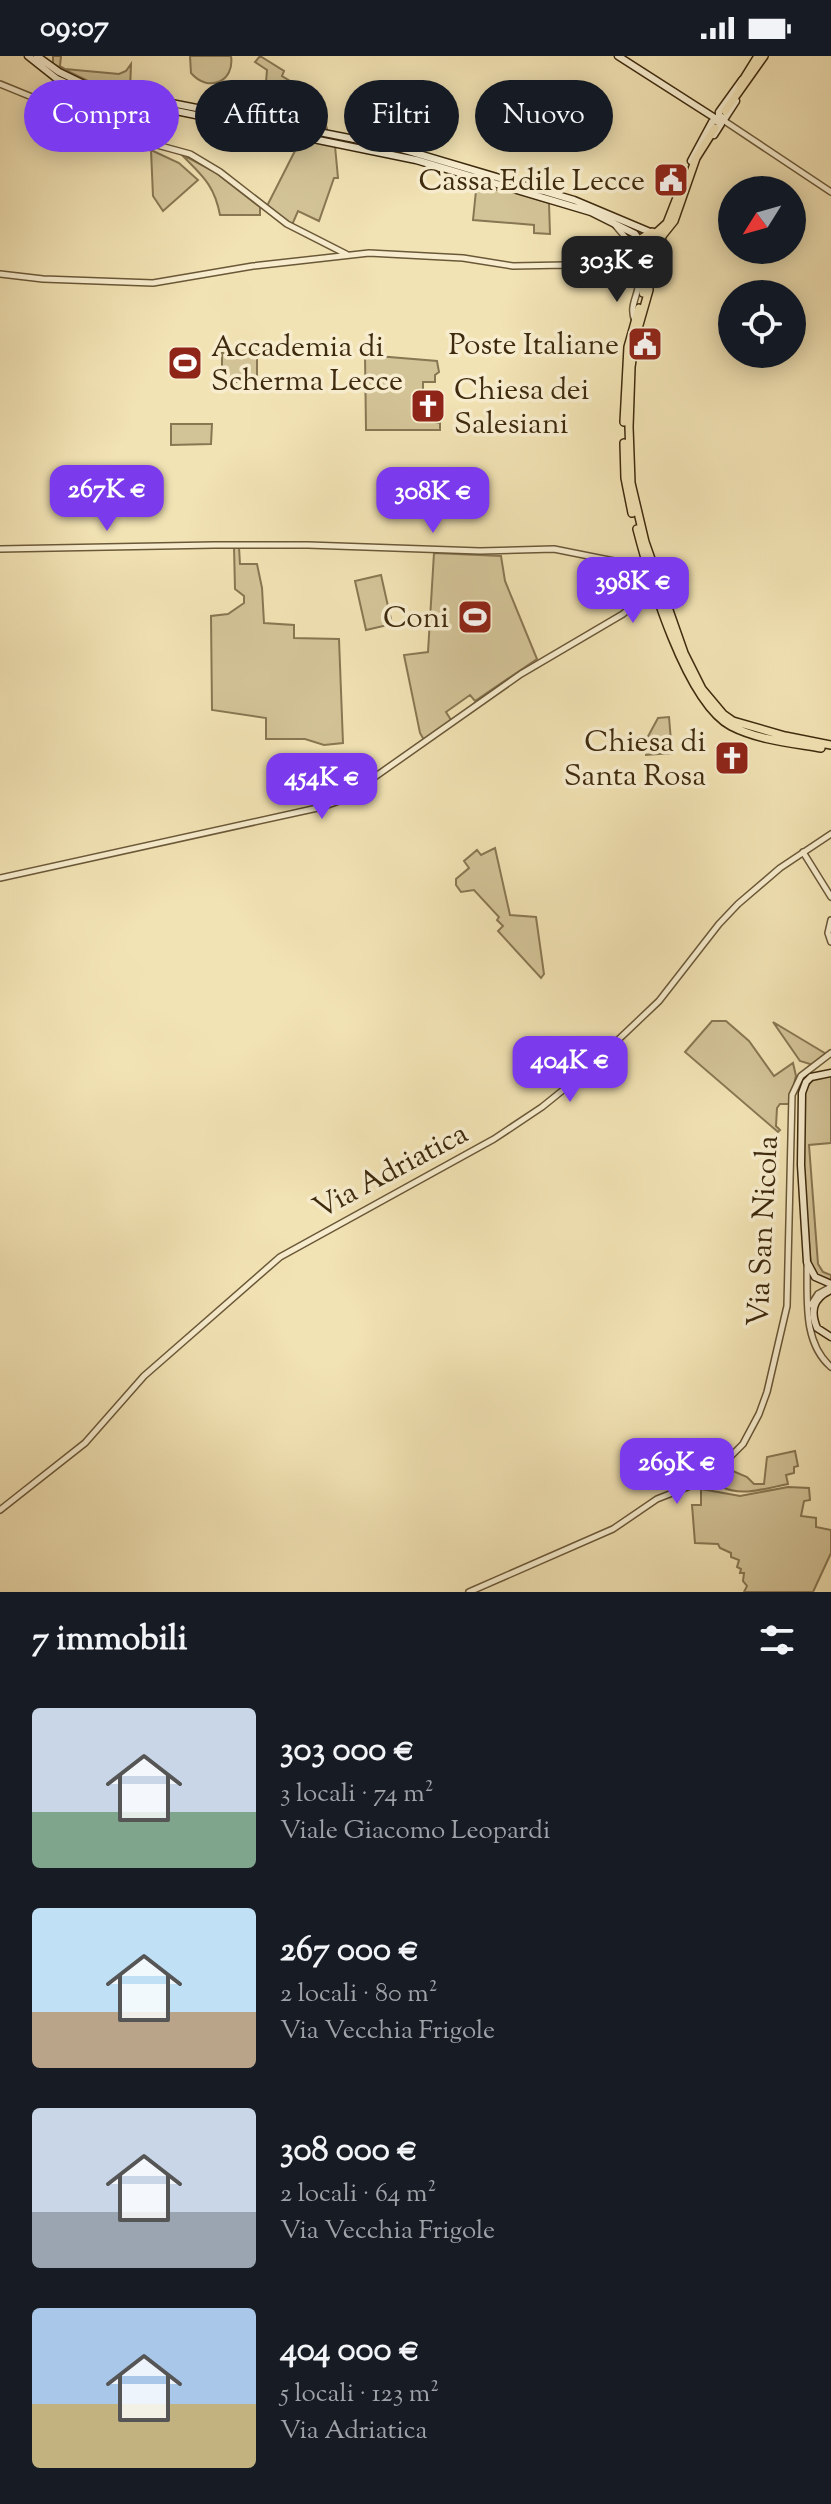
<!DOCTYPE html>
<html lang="it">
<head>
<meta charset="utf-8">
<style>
	body { margin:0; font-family:"Sorts Mill Goudy",serif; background:#20242c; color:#f1f3f6; height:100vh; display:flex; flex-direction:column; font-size:30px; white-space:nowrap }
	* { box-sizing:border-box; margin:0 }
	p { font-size:26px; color:#9ea1a6 }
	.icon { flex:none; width:44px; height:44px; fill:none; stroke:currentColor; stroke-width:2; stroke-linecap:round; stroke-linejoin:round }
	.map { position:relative; height:1536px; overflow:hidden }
	.drawer { display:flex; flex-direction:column; background:#171b24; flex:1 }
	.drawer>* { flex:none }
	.banner { position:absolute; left:24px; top:24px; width:784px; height:72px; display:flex; gap:16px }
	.needle { width:52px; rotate:233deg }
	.tools { position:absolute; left:718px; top:120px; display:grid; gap:16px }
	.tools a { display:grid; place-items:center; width:88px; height:88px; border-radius:50%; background:#171b24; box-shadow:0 4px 20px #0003; font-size:40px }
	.price { position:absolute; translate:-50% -68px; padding:0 18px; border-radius:16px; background:#7c3aed; color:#fff; font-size:26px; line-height:52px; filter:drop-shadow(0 2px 4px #0008) }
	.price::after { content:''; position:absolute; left:50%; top:48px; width:24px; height:18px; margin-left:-12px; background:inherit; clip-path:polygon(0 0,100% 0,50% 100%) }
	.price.current { background:#222; color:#fff }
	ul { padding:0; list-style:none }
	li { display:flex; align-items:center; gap:24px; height:200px; padding:0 32px }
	li span { display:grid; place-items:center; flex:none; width:224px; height:160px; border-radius:8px; color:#555 }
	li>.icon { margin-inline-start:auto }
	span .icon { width:96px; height:96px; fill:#fffc; stroke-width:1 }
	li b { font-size:34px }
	h2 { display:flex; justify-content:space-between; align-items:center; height:96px; padding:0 32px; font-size:34px }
	.pill { padding:0 28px; border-radius:36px; background:#171b24; box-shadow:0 4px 20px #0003; font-size:28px; line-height:72px }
	.pill.current { background:#7c3aed; color:#fff }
	.status { display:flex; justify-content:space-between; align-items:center; height:56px; padding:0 40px; background:#171b24; direction:ltr }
	.status svg { height:22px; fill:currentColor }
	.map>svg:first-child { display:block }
	.green { fill:#d3c498; stroke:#887753; stroke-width:2 }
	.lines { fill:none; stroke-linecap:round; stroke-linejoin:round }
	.tertiary-casing { stroke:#6b5838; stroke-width:8 }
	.secondary-casing { stroke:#3e2a0e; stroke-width:9 }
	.primary-casing { stroke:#3e2a0e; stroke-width:10 }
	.tertiary { stroke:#f7edce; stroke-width:5 }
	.secondary { stroke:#f7edce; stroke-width:6 }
	.primary { stroke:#f2e3b4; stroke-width:7 }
	.labels { text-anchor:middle; stroke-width:7; stroke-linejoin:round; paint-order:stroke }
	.poi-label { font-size:30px; fill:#3e2a0e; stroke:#f7edce; text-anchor:end }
	.street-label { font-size:30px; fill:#3e2a0e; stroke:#f7edce }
</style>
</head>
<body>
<div class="status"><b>09:07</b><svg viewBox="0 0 49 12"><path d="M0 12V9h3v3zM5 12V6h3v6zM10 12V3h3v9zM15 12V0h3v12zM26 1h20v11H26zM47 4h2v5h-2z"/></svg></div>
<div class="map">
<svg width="831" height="1536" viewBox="0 0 831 1536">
	<rect width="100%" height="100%" fill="#f2e3b4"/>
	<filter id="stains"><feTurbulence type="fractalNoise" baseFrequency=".0025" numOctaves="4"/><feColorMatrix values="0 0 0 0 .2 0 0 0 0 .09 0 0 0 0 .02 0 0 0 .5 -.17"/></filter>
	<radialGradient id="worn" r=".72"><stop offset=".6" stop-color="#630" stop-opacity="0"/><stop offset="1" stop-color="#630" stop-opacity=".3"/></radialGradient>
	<path class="green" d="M53 0H61L60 10 65 13 119 18 126 15 131 8 130 34 90 26 53 8Z
		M190 0H231C235 26 208 37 191 17Z
		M260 0 284 15 282 20 307 35 309 33 323 57 327 73 288 66 291 60 274 56 268 61 226 54 252 33 260 38 266 26 267 14 255 6Z
		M301 83 335 90 338 122H334L319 165 298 155 292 169 267 150Z
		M151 94 179 107 198 124 163 155 153 140Z
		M181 98 215 116 260 151V159H220C214 127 200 118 181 98Z
		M477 125 481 130 502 135 503 133 549 147 550 178 534 177V169L473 164Z
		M257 295V326H222V297Z
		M365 299 437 305 439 316 435 319V326H423V338H418V356L424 364 440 367V374H366Z
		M171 368H212L211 388 171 389Z
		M234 491H239L240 508H257L262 532 264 567 294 569V582L339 583 343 687 324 689 305 683H266V662L212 654 211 560 228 558 244 547V540L235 533Z
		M434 497 501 500 505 525 537 603 475 645 470 639 446 656 451 664 424 684 420 677 404 599 428 596Z
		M381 519 392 568 366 574 355 525Z
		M669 661 672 697 646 699 645 686 658 662Z
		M495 792 510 859 536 861 544 918 541 922 498 875 503 870 497 864 499 861 474 834 461 836 456 829V823L469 812 464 805 477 794 481 799Z
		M712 965H726L749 985 774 1020 793 1007 796 1020 789 1048H780L777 1052 776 1070 780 1074 778 1076 685 996Z
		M773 966 828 999 813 1009 800 1005Z
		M831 1019V1087L809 1089 818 1208 823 1216 831 1219V1227L819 1222 811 1210 803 1112 804 1037 811 1025 816 1022Z
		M795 1395 798 1410 794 1411V1417L786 1419 788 1428C767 1432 742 1441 722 1431L728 1419 730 1420 733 1415 747 1421 754 1428H764L767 1401Z
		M788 1431 809 1432 810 1444 804 1445 801 1460 816 1462V1471L831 1474V1497L813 1536H744L747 1530 743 1525 744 1517H740L741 1513 737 1511 739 1504 731 1501V1497L720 1492 718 1488 695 1487 692 1449H701V1433L740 1440Z"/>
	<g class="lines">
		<defs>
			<path id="tertiary" d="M0 28 135 83 190 98 220 116 287 168 346 198
				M720 62 831 136
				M615 169 632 189 639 207 634 213
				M633 216C648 231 626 245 635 265
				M0 218 43 223 153 227 253 210 369 197 463 202 513 210 566 209 634 215 643 209
				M0 493 214 489H308L480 495 554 493 649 512
				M803 796 831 841
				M0 822 322 751 342 744 521 618 623 558 655 530
				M831 864 828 877 831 886
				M807 1207C808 1242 802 1286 831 1311
				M811 1249 818 1238 829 1232
				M0 1454 85 1387 144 1320 280 1201 494 1083 542 1051 578 1022 659 945 719 868 738 848 780 812 831 778
				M469 1536 613 1473 657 1443 708 1423 743 1388 759 1358 767 1336 787 1250 792 1039 801 1020 831 997"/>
			<path id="secondary" d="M28 0 57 23 88 37 416 104 591 156 635 178 641 187
				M37 0 59 16 90 31 395 91 574 144 650 176
				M618 0 718 64
				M719 56V60L725 62 736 45
				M719 56 742 24
				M712 66 715 64 721 68 714 79
				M691 105 712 66
				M831 1017 811 1021 806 1026 802 1037 801 1109 807 1206 815 1221 831 1228
				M831 1234C813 1242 810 1255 817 1272L831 1281"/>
			<path id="primary" d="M740 29 758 0
				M725 55 764 0
				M715 72 696 102 674 165 662 180 660 192 649 204V234L635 283 631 311 629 371 631 427 645 486 684 597 702 633 723 658 733 665 785 680 831 689
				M656 177 667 167 678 139
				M643 237 642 182 652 176 658 178 662 185
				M624 366 628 291 639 252
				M624 387 625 422 632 457
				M637 473C650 523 686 646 731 670 758 684 792 687 821 692"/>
		</defs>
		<use href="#tertiary" class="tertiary-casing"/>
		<use href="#secondary" class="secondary-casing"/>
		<use href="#primary" class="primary-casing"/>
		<use href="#tertiary" class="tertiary"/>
		<use href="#secondary" class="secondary"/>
		<use href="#primary" class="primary"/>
	</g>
	<defs>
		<symbol id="civic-square" viewBox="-11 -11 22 22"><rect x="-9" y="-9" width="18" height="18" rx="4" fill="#8f2418" stroke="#f7edce"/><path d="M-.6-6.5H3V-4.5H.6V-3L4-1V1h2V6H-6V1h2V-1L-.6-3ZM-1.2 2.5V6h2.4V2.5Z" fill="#fff"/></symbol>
		<symbol id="stadium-square" viewBox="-11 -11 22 22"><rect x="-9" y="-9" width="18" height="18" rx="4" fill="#8f2418" stroke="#f7edce"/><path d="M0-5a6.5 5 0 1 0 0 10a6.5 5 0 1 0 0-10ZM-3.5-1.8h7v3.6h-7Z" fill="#fff"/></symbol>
		<symbol id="church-square" viewBox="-11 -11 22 22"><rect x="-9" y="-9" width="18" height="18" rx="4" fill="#8f2418" stroke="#f7edce"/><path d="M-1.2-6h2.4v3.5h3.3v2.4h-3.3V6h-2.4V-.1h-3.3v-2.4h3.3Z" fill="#fff"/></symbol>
	</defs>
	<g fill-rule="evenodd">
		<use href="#civic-square" x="651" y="104" width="40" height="40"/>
		<use href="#civic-square" x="625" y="268" width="40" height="40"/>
		<use href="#stadium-square" x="165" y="287" width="40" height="40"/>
		<use href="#church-square" x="408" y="330" width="40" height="40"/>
		<use href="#stadium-square" x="455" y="541" width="40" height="40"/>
		<use href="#church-square" x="712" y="682" width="40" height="40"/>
	</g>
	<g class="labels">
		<g class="poi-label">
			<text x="645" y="134">Cassa Edile Lecce</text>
			<text x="619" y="298">Poste Italiane</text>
			<text x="211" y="300" text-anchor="start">Accademia di<tspan x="211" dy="34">Scherma Lecce</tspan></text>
			<text x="454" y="343" text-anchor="start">Chiesa dei<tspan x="454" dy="34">Salesiani</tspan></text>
			<text x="449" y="571">Coni</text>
			<text x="706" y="695">Chiesa di<tspan x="706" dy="34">Santa Rosa</tspan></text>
		</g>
		<g class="street-label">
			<text transform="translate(390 1114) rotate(-28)" y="10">Via Adriatica</text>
			<text transform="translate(762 1175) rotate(-87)" y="10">Via San Nicola</text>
		</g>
	</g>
	<rect width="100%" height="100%" filter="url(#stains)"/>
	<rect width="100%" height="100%" fill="url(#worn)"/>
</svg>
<div class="tools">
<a><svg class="needle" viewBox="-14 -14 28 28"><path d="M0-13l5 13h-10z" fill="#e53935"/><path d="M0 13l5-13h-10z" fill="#9ea1a6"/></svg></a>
<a><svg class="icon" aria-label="locate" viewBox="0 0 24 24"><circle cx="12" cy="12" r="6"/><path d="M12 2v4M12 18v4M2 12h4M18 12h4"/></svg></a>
</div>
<b class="price current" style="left:617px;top:248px">303K €</b>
<b class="price" style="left:107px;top:477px">267K €</b>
<b class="price" style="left:433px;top:479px">308K €</b>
<b class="price" style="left:633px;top:569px">398K €</b>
<b class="price" style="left:322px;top:765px">454K €</b>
<b class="price" style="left:570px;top:1048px">404K €</b>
<b class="price" style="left:677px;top:1450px">269K €</b>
<div class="banner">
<a class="pill current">Compra</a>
<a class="pill">Affitta</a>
<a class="pill">Filtri</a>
<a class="pill">Nuovo</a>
</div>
</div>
<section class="drawer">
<h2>7 immobili<svg class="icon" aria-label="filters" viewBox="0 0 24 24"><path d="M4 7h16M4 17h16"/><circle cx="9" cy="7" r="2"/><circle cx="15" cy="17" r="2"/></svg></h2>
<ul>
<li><span style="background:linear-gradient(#c9d6e8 65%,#7fa58c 0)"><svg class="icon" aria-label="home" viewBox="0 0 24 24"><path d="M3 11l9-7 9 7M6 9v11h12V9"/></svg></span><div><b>303 000 €</b><p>3 locali · 74 m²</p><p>Viale Giacomo Leopardi</p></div></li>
<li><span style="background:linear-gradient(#bfe0f5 65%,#b9a48a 0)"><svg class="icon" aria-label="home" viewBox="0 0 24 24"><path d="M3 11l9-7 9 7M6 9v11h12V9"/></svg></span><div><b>267 000 €</b><p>2 locali · 80 m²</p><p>Via Vecchia Frigole</p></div></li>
<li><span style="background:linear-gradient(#c9d6e8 65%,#9aa5b1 0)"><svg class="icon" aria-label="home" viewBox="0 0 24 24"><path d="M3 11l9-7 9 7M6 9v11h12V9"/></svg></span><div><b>308 000 €</b><p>2 locali · 64 m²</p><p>Via Vecchia Frigole</p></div></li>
<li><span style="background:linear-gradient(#a9c7e8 60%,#c2b280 0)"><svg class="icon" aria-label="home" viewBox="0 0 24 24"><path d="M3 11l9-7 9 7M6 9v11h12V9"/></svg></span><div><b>404 000 €</b><p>5 locali · 123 m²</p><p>Via Adriatica</p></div></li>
</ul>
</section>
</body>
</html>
